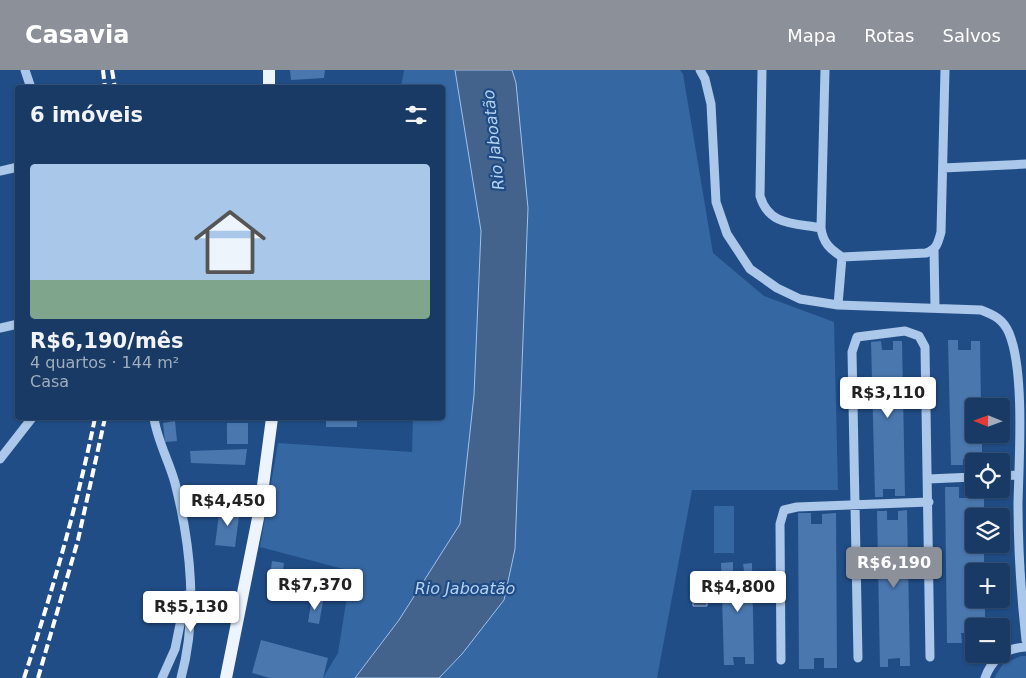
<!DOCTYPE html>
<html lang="pt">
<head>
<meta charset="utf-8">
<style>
	body { margin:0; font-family:"DejaVu Sans",sans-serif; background:#26456d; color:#f1f3f6; height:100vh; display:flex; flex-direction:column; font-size:19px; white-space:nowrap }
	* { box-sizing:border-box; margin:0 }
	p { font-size:16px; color:#9fadbf }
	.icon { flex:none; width:28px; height:28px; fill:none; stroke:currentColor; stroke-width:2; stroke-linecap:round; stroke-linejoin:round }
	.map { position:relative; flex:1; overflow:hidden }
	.side { position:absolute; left:15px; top:15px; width:430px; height:335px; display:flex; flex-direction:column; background:#193a64; border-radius:5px; box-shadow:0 1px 4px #0004,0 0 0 1px #375478 }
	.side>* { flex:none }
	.needle { width:32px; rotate:271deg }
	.buttons { position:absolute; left:965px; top:328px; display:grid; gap:10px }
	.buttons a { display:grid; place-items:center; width:45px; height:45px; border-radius:5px; background:#193a64; box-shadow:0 1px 4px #0004,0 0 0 1px #375478; font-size:25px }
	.price { position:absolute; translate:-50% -42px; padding:0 11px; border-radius:5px; background:#fff; color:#222; font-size:16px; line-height:32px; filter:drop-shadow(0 1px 2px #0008) }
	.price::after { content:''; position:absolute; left:50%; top:30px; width:15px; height:11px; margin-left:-8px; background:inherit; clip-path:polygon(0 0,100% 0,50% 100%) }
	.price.current { background:#8c9099; color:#fff }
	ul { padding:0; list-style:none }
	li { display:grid; align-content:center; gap:10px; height:265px; padding:0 15px }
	li span { display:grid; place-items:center; height:155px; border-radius:5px; color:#555 }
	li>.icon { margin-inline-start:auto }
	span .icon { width:90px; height:90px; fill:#fffc; stroke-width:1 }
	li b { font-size:21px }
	h2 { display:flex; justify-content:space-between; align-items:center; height:60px; padding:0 15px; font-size:21px }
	header { display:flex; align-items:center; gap:30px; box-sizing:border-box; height:70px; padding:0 25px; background:#8c9099; color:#fff }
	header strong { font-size:24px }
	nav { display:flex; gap:28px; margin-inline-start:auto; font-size:18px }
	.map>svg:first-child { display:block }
	.green { fill:#3567a3 }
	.water { fill:#44638c; stroke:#9ec2eb }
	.building { fill:#4a77ae }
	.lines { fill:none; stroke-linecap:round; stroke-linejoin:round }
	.minor { stroke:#abc7e9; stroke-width:9 }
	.major { stroke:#eef4fe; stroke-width:12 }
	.rail { stroke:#fff; stroke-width:4; stroke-dasharray:9 4; stroke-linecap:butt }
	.labels { text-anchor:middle; stroke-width:4.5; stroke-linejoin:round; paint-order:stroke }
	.water-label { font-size:16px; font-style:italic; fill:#b6d1f1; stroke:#214d86 }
</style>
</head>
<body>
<header>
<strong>Casavia</strong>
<nav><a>Mapa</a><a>Rotas</a><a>Salvos</a></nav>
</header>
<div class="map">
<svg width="1026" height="608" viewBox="0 0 1026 608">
	<rect width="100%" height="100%" fill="#214d86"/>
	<path class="green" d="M404 0H680L683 4 713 183 764 226 834 252 838 420H692L657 608H323L338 583 351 501 260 477 278 373 412 382 413 348H442V18L401 17Z
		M714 436H734V483H714Z
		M1021 586H1026V608H994L1003 594Z"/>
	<path class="water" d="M455 0H512L516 13 528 138 515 479 504 530 462 584 439 608H355L399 550 460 454 474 325 481 161Z
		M693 506H707V536H693Z"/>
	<path class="building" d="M290 0H325L324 8 291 10Z
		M948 270H958V280H971V271H980L981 336H974V364H982V391L963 389V395H951Z
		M881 271 882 280H893V271H902L905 426H895V419H883V427H875L871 272Z
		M326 348H357V357H326Z
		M175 351 177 371 165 372 163 353Z
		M227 353H248V374H227Z
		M247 379 245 395 191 393 190 381Z
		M222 417 245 421 243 435 220 432Z
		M945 417H959V428H970V418L984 419V446H974V474H984V501H974V529H985V556H974V563H961L962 573H947Z
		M220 437 240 439 235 477 215 475Z
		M907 440 910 596H900V588L888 589V597H880L877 441H887V450H898V441Z
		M798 443H811V454H822V444L836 443 837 598H824V588H814V599H799Z
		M272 491 284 493 281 515 269 513Z
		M733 492V502L744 501 743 494 752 493 754 594H745V587H733L734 595H724L721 493Z
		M312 528 323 531 319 554 308 552Z
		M261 570 328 588 323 608H270L252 603Z"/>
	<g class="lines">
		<path class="minor" d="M25 0 31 18
			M700 0 705 9 711 34 716 132 727 164 750 199 777 218 800 229 838 235 981 240C994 245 1003 249 1009 263 1025 301 1019 390 1018 433 1018 479 1021 524 1026 570
			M762 0 760 126C769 156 794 153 821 158
			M825 0 821 158C823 173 830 179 842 187
			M943 98 1026 94
			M0 101 18 97
			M934 180 935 237
			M838 235 842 187 926 183C937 179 938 173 941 162L945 0
			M0 258 18 254
			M154 348C157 370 169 391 175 413 191 475 198 546 181 608
			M0 389 32 348
			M1001 406 1019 405
			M928 409 974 407
			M858 588 852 282 857 267 905 261 919 266 925 277 930 587
			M781 590 780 454 784 440 797 437 929 432
			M162 608 175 579 186 525
			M985 608C992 589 1006 578 1026 577"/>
		<path class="major" d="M269 0V18
			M226 608 260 438 272 348"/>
		<path class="rail" d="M103 0 105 18
			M112 0 115 18
			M24 608C52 522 77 436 95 348
			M38 608 78 470 105 348"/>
	</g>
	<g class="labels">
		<g class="water-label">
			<text transform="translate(493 70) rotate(-96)" y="6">Rio Jaboatão</text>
			<text x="465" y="524">Rio Jaboatão</text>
		</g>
	</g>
</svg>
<div class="buttons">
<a><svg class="needle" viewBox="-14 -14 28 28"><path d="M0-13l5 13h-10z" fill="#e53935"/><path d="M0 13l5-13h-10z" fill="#9fadbf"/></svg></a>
<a><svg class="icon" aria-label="locate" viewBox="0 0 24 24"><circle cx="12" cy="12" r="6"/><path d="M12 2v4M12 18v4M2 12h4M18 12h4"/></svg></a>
<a><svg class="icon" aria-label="layers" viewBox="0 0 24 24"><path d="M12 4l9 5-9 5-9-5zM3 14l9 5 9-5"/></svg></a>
<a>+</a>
<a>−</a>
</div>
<b class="price" style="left:888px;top:349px">R$3,110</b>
<b class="price" style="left:228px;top:457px">R$4,450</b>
<b class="price current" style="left:894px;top:519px">R$6,190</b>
<b class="price" style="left:315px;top:541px">R$7,370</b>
<b class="price" style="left:738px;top:543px">R$4,800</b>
<b class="price" style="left:191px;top:563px">R$5,130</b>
<section class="side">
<h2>6 imóveis<svg class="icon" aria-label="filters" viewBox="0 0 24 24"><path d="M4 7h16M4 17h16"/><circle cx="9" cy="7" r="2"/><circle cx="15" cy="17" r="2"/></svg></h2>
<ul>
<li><span style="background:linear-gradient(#a9c7e8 75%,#7fa58c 0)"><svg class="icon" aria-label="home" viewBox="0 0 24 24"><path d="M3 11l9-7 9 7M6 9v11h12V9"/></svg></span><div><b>R$6,190/mês</b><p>4 quartos · 144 m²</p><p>Casa</p></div></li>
</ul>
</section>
</div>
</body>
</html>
